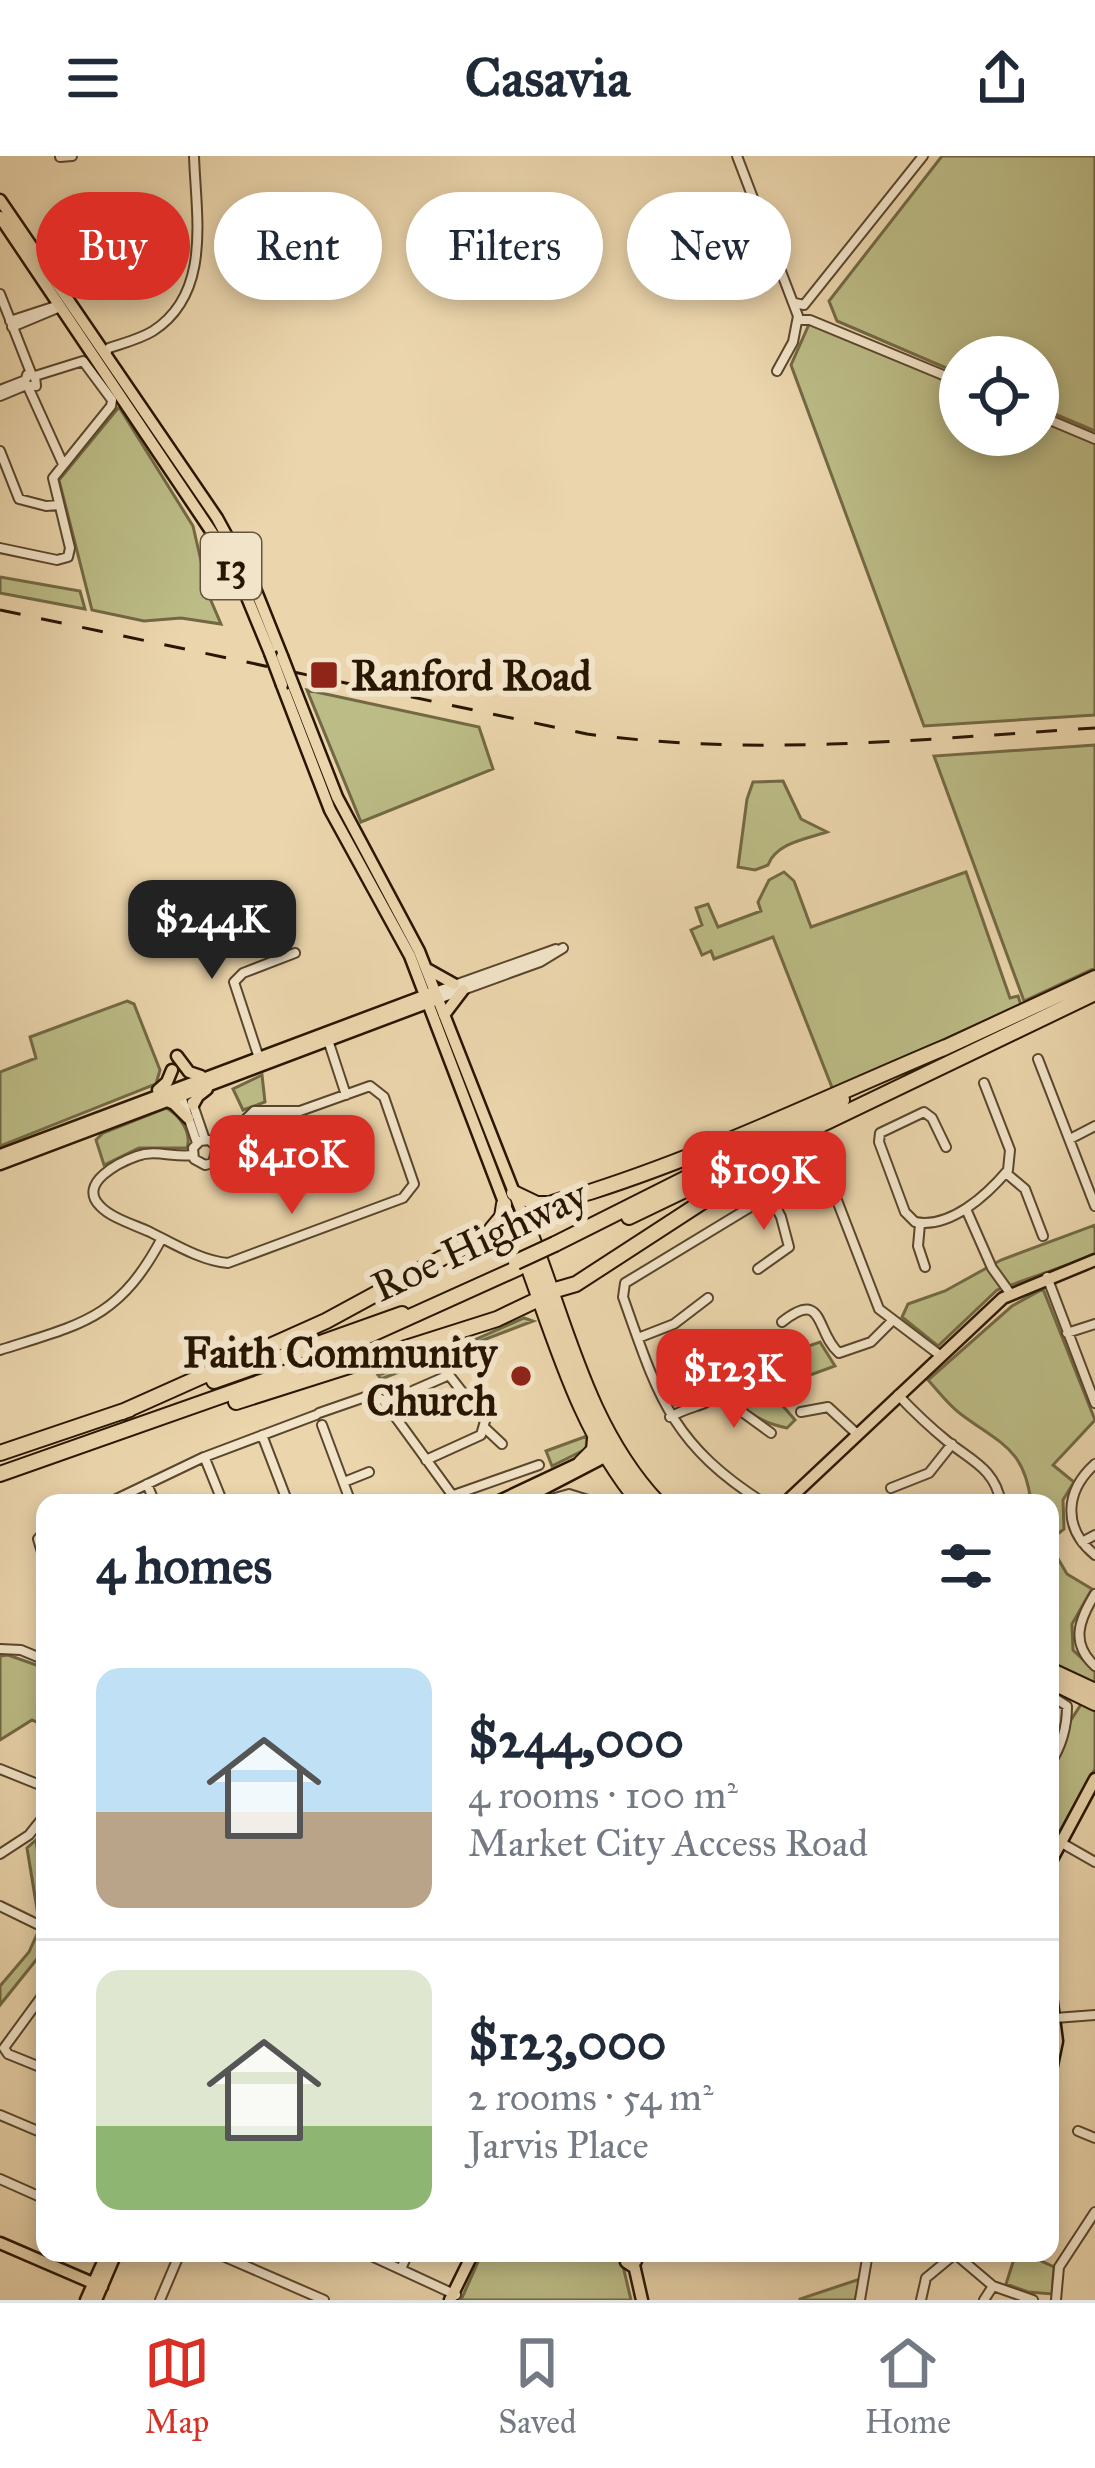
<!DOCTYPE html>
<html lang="en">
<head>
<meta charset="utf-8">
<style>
	body { margin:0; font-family:"IM FELL Great Primer",serif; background:#f6f6f7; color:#1f2937; height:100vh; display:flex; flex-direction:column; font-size:45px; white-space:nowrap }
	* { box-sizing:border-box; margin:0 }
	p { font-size:39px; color:#747a83 }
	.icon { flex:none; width:66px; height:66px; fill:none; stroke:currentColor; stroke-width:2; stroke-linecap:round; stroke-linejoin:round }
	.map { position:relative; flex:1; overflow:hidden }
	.panel { position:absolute; left:36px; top:1338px; width:1023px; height:768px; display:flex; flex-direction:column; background:#fff; border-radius:24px; box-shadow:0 6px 18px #0003 }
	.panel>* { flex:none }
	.hud { position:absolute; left:36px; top:36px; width:1023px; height:108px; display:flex; gap:24px }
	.fabs { position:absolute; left:939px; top:180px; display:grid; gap:24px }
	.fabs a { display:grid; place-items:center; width:120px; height:120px; border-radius:50%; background:#fff; box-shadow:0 6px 18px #0003; font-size:60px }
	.price { position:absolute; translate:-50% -102px; padding:0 27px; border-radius:24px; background:#d93025; color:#fff; font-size:39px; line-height:78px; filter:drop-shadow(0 3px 6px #0008) }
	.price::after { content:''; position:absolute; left:50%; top:72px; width:36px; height:27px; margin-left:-18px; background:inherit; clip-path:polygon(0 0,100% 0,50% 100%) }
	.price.on { background:#222; color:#fff }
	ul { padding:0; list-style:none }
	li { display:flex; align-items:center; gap:36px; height:300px; padding:0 60px }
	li+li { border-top:3px solid #e0e1e3 }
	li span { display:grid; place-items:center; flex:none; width:336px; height:240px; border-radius:24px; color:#555 }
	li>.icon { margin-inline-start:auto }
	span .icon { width:144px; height:144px; fill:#fffc; stroke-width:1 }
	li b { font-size:51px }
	h2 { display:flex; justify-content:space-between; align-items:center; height:144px; padding:0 60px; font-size:51px }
	.chip { padding:0 42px; border-radius:54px; background:#fff; box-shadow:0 6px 18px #0003; font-size:42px; line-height:108px }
	.chip.on { background:#d93025; color:#fff }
	header { display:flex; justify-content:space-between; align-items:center; height:156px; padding:0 60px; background:#fff; font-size:54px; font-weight:700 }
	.menu { display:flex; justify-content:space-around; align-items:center; height:168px; border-top:3px solid #e0e1e3; background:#fff; font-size:33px; color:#747a83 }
	.menu a { display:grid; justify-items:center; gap:6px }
	.menu .on { color:#d93025 }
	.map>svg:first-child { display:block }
	.green { fill:#bcbc86; stroke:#726944; stroke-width:3 }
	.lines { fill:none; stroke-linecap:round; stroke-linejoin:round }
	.minor-casing { stroke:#5a462c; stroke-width:12 }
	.major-casing { stroke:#291602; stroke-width:15 }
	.highway-casing { stroke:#291602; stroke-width:18 }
	.minor { stroke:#f2e4c9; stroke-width:8 }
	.major { stroke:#ebd5ac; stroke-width:10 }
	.highway { stroke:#ebd5ac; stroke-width:14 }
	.rail { stroke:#291602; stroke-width:3; stroke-dasharray:21 21; stroke-linecap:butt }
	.major-bridge-casing { stroke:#291602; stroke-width:15; stroke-linecap:butt }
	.highway-bridge-casing { stroke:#291602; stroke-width:18; stroke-linecap:butt }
	.major-bridge { stroke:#ebd5ac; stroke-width:10 }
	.highway-bridge { stroke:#ebd5ac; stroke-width:14 }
	.poi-dot { fill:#8f2418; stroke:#f2e4c9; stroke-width:4.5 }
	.labels { text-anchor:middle; stroke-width:12; stroke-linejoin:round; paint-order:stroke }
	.shield { fill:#f2e4c9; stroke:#65543e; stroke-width:3 }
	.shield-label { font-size:39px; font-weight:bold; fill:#291602 }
	.poi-label { font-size:42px; font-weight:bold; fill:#291602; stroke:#f2e4c9; text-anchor:start }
	.street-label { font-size:42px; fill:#291602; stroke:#f2e4c9 }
</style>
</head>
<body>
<header><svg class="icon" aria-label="menu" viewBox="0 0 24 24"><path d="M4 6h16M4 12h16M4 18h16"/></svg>Casavia<svg class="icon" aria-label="share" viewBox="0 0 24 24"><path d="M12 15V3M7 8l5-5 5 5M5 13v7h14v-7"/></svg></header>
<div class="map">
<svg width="1095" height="2144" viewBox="0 0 1095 2144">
	<rect width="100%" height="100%" fill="#ebd5ac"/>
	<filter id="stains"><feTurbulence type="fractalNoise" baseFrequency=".00167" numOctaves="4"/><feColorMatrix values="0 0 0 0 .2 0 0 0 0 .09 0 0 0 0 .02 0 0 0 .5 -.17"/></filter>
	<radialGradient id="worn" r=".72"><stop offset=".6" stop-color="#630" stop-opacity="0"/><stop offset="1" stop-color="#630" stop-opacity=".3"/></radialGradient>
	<path class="green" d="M942 0H1095V275L1038 251V201H960V218L837 165 829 145Z
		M810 166 960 229V279H1038V261L1095 285V559L924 570 791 209Z
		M119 251 193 370 209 440 221 468 181 462 144 465 92 454 59 324Z
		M0 421 80 435 85 453 0 437Z
		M307 534 479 571 493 613 361 666Z
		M1095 589V812L1024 845 934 600Z
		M783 625 801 663 827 676C806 683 776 687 768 709L755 714 738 711 747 643 753 626Z
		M784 716 794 725 811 771 966 716 1010 842 1018 840 1021 849 833 934 773 781 714 803 711 795 702 799 691 774 702 769 696 752 708 748 718 771 761 755 758 746 769 724Z
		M127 845 134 848 160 914 156 928 0 990V916L36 902 30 881Z
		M262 919 265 946 243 954 233 933Z
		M166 952C180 959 192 977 187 992H139L104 1009 96 984 103 977Z
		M1095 1069V1099L997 1134 938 1190 902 1161 908 1148 945 1135 1001 1104Z
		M1043 1133 1095 1264 1053 1309 1074 1326 1063 1344 1064 1373 1050 1384V1347H1031C1025 1293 1001 1288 962 1259 949 1250 939 1236 928 1224L1012 1150Z
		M524 1162 533 1165 381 1223 378 1219 447 1196Z
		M820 1186 835 1210 769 1234 795 1264 787 1272C751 1265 729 1244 720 1209L741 1200 757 1208Z
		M587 1280 586 1293 552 1310 546 1295Z
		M1050 1389 1067 1418 1092 1433 1072 1468 1073 1494 1095 1515V1530L1050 1505Z
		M8 1499 45 1512V1570L32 1564 0 1584V1500Z
		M1082 1547 1095 1553V1613L1050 1693V1596Z
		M36 1684 45 1751 38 1759 27 1692Z
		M38 1776 45 1781V1793L0 1849V1830L29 1796Z
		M482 2097H620L631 2144H461Z
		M1028 2099 1054 2111 1052 2138 1028 2136 1006 2128 1015 2100Z
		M860 2123 855 2144H800V2143Z"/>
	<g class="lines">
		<defs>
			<path id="minor" d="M737 0 798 160 793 186 777 215
				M60 1 72 0
				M0 138 31 217
				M795 147 804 149 923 0
				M798 164H810L960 226
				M10 165 59 149
				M12 171 60 151
				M105 198 109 192C124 187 140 183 153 175 212 137 196 60 194 0
				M29 233 63 308
				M0 234 23 225
				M0 240 24 230
				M1038 259 1095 283
				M0 295 19 343 46 350 59 349
				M0 392 57 404 68 401 70 392 53 322 111 250 112 244 83 205 35 220 27 219 24 230H36L35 220
				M435 836 556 793
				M438 843 540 806 563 792
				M327 881 346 939
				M259 902 234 826 243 817 295 797
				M1038 903 1095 1050
				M180 937 197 987
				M192 946 205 984
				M1070 983 1095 970
				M946 991 932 962 924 956 880 977 879 986 905 1056 915 1066C950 1073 987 1039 1008 1014L1010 994 984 927
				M193 999C174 1002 156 993 137 1000 120 1006 77 1027 100 1050 111 1062 135 1069 150 1076 174 1088 202 1105 228 1107L403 1042 414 1028 384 941 370 930 300 955H254L217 991 213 1007 205 1009 194 1003 193 992 200 985 209 984 217 991
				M1006 1017 1025 1033 1043 1080
				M966 1053 992 1112 1010 1137
				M920 1068 918 1090 925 1111
				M758 1113 789 1091 781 1061 769 1037
				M1047 1121 1095 1247
				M782 1166C825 1132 815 1176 839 1197L871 1186 892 1165
				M1067 1177 1095 1168
				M638 1182 674 1168 708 1142
				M0 1194C82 1168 119 1163 162 1082
				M716 1237 771 1277
				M898 1239C913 1255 930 1271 947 1285 972 1305 995 1313 1001 1347
				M385 1247 449 1219 485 1265 481 1279 426 1304
				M801 1256 828 1251 857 1278
				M319 1257 371 1239 383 1244 458 1347
				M670 1261C704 1242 721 1256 712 1210L730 1194
				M322 1269 351 1347
				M486 1273 502 1288
				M262 1279 288 1347
				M207 1300 316 1259
				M206 1305 223 1347
				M1095 1308C1065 1335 1062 1372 1095 1399
				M344 1326 369 1316
				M147 1328 155 1347
				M891 1332 929 1317 952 1288
				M451 1340 539 1309
				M108 1347 204 1301
				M537 1347 569 1338 598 1347
				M764 1347C671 1288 658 1240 623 1141L625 1127 813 1013 823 1017 833 1034 879 1153 941 1200
				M45 1375 38 1383 45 1406
				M1082 1386 1095 1379
				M1095 1438C1079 1464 1070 1487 1095 1510
				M0 1493 21 1494 45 1504
				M1050 1539 1067 1550C1067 1570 1061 1591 1050 1608
				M0 1613 45 1631
				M1060 1686 1095 1706
				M0 1698 29 1679 45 1659
				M0 1750 45 1772
				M45 1836 4 1892 8 1898 45 1913
				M1055 1862 1095 1859
				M0 1959 45 1978
				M1078 1975 1095 1982
				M0 2023 45 2043
				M216 2097 324 2144
				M365 2097 456 2139
				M954 2097 993 2130 1033 2144
				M401 2113 408 2097
				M160 2144 180 2097
				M860 2144 868 2097
				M921 2144 926 2122 955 2098
				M984 2144 993 2130
				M1056 2144 1059 2111 1095 2056"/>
			<path id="major" d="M0 44 217 362 254 430 282 500
				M0 61 213 378 244 434 270 497
				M282 529 330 654 410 800 515 1075
				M294 531 337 641 419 795 526 1067
				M429 814 454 828
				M444 859 463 834
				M177 900 189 916 201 920
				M158 934 167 926 172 914
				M165 944 174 948 188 962
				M193 949 198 940 207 933
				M0 999 432 837
				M0 1008 435 844
				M495 1347 584 1305
				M516 1347 614 1296
				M785 1347 1003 1142 1095 1104
				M1050 1707 1095 1623
				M1050 1832 1057 1885 1050 1919
				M0 2087 102 2131
				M630 2101 636 2105 632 2110 626 2106Z
				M634 2109 642 2144
				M86 2144 107 2097
				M96 2144 116 2097
				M450 2144 473 2097"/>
			<path id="highway" d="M942 893 1095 822
				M514 1037 537 1048H548
				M629 1061 1095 837
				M492 1073 502 1061 504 1048
				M555 1088 842 944
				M545 1137 576 1128 756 1011
				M214 1225 402 1158
				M236 1246 497 1163 543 1141
				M122 1256 326 1165 488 1077 519 1068 529 1074C566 1168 587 1272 658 1347
				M0 1297 130 1253
				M581 1307 594 1294 595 1283
				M0 1318 281 1219 518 1112
				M640 1347C575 1270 552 1169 516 1078 527 1048 565 1044 593 1035 714 996 829 940 946 891
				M1050 1514 1095 1535
				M1050 1525 1095 1547"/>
		</defs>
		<use href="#minor" class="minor-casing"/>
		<use href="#major" class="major-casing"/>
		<use href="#highway" class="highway-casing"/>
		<use href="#minor" class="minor"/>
		<use href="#major" class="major"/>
		<use href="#highway" class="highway"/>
		<path class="rail" d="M0 454 587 578C761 601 921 583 1095 572"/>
		<defs>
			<path id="major-bridge" d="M270 497 282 529
				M282 500 294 531"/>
			<path id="highway-bridge" d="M516 1106 555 1088"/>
		</defs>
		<use href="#major-bridge" class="major-bridge-casing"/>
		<use href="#highway-bridge" class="highway-bridge-casing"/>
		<use href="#major-bridge" class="major-bridge"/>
		<use href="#highway-bridge" class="highway-bridge"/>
	</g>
	<g class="poi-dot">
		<rect x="309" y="504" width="30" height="30" rx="6"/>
		<circle cx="521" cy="1220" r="12"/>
	</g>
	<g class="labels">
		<rect class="shield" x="201" y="377" width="60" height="66" rx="9"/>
		<g class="shield-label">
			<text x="231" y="424">13</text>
		</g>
		<g class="poi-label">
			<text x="351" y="534">Ranford Road</text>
			<text x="497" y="1211" text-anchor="end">Faith Community<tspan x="497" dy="48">Church</tspan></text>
		</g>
		<g class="street-label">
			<text transform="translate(479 1084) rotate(-25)" y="15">Roe Highway</text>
		</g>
	</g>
	<rect width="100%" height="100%" filter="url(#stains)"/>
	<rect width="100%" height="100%" fill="url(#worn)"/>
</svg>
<div class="fabs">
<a><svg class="icon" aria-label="locate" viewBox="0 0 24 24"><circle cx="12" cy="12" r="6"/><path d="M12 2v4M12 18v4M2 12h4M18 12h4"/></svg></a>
</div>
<b class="price on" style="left:212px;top:826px">$244K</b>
<b class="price" style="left:292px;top:1061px">$410K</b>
<b class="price" style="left:764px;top:1077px">$109K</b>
<b class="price" style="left:734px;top:1275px">$123K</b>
<div class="hud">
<a class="chip on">Buy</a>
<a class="chip">Rent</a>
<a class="chip">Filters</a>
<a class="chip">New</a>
</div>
<section class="panel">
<h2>4 homes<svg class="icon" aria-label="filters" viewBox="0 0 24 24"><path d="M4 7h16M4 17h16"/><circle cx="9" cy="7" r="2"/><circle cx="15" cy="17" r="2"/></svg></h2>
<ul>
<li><span style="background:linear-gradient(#bfe0f5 60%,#b9a48a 0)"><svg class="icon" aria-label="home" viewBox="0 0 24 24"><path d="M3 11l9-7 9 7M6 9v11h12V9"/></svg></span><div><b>$244,000</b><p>4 rooms · 100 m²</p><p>Market City Access Road</p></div></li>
<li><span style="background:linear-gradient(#dfe7d0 65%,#8fb573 0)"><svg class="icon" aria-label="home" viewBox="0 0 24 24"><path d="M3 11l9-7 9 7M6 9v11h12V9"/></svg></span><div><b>$123,000</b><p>2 rooms · 54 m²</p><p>Jarvis Place</p></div></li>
</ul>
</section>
</div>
<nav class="menu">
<a class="on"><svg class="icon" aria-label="map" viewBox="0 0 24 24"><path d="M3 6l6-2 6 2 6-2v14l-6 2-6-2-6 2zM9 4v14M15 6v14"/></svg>Map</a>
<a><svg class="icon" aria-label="saved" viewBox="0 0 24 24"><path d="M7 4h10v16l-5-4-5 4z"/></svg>Saved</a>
<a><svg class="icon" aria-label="home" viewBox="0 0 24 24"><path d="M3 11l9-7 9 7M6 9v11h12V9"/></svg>Home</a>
</nav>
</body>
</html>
